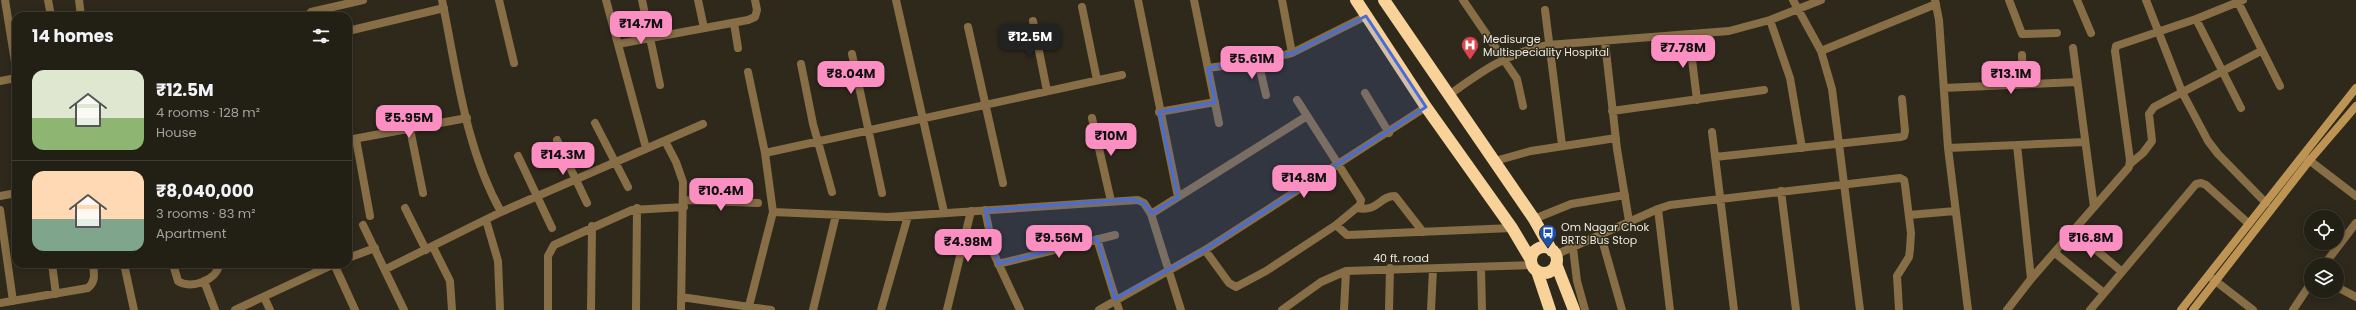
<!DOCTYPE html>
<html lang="en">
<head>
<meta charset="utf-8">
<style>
	body { margin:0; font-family:Poppins,sans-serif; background:#2a271d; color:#f1f3f6; height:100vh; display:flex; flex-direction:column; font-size:15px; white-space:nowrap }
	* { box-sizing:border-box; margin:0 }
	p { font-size:13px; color:#a2a2a0 }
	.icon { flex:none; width:22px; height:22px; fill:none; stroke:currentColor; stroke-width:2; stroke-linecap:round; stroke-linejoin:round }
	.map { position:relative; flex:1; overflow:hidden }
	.drawer { position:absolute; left:12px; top:12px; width:340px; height:256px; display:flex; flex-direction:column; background:#221f14; border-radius:12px; box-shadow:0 2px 10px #0003,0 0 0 1px #3f3d34 }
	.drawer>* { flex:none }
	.tools { position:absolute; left:2304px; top:210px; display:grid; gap:8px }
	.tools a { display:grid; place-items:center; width:40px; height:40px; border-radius:50%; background:#221f14; box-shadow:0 2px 10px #0003,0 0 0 1px #3f3d34; font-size:20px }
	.price { position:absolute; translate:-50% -34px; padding:0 9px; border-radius:8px; background:#fc8fc1; color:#111; font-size:13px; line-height:26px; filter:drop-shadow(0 1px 2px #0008) }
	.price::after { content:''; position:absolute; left:50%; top:24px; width:12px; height:9px; margin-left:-6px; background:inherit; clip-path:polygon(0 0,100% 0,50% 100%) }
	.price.selected { background:#222; color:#fff }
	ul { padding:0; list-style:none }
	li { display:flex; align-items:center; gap:12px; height:100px; padding:0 20px }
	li+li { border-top:1px solid #3f3d34 }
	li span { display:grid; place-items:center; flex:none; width:112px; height:80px; border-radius:12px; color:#555 }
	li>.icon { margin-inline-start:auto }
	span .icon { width:48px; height:48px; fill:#fffc; stroke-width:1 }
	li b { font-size:17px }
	h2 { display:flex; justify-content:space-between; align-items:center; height:48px; padding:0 20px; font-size:17px }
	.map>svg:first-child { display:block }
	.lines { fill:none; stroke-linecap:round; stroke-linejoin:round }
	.street { stroke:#876e46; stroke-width:8 }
	.secondary { stroke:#bd9453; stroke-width:8 }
	.highway { stroke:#f8d298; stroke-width:12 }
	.marked { fill:#466dda; fill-opacity:0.2; stroke:#466dda; stroke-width:3; stroke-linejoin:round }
	.labels { text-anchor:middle; stroke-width:3; stroke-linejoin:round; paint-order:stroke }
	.poi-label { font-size:11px; fill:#ece9e0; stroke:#2e291b; text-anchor:start }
	.street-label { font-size:11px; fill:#ece9e0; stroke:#2e291b }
</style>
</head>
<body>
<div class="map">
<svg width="2356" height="310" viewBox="0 0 2356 310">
	<rect width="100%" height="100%" fill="#2e291b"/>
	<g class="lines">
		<path class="street" d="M5 0 16 68
			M48 0 51 16
			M79 0 81 16
			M442 0C457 72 465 147 501 212
			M499 0 514 63
			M606 0 646 148
			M642 0 660 85
			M698 0 704 28
			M896 0 944 212
			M1138 0 1178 197
			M1194 0 1219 123
			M1282 0 1292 53
			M1463 0 1517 79 1523 106
			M1793 0 1821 51 1832 89 1860 310
			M1935 0 1939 20 1948 148 1968 310
			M2009 0 2022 34 2057 33
			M2077 0 2091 33
			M2146 0 2182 92 2208 141 2218 154 2266 203
			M2238 2 2280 86
			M1082 7 1097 80
			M1545 10 1562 145
			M307 16 311 12 363 0
			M2196 19 2241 108
			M1770 20 1790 78 1802 148
			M1033 21 1047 91
			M734 23 738 48
			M968 27 1003 183
			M348 31 444 8
			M1689 35 1697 100
			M1605 42 1617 149 1629 221
			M618 44 748 20 755 17 757 10 755 0
			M2073 48 2094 207
			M1821 51 1936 4
			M852 54 882 193
			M2022 55 2023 84
			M1258 61 1266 95
			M801 64 813 124 832 192
			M1208 68 1259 61 1292 53 1366 16
			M748 72 765 153 773 212 748 310
			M0 81 16 78
			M1944 88 2077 82
			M1365 93 1389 133
			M1449 95C1482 71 1507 53 1548 45L1729 31 1770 20 1821 0
			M1612 111 1764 90
			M1159 112 1215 102
			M1092 118 1111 201
			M595 123 628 187
			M410 129 423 193
			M15 132 16 140
			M1712 132 1734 310
			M356 139 370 216
			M348 140 467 118
			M557 140 587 203
			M665 141 676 162 683 182 681 310
			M2017 145 2031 279
			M1948 148 2085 142
			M765 153 1122 75
			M518 156 552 228
			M1715 157 1901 137 1904 136 1905 131 1902 99
			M2305 157 2356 196
			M1495 161 1531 151 1616 138
			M2130 164 2143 153 2152 141 2149 114 2154 107 2261 51
			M1781 191 1796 310
			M0 196 16 193
			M684 200 758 203
			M405 208 426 250
			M1357 208C1379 212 1379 196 1395 196L1423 232
			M1658 209 1670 310
			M0 210 13 301
			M985 210 994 254 1020 310
			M773 212 888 217 1138 200 1144 203 1151 214 1181 310
			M1151 214 1307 116
			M1909 215 1955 211
			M1534 219 1571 204 1625 195
			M486 220 498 261 500 310
			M363 225 404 310
			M1336 225 1347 235 1512 228
			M2074 231 2121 271
			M1601 236 1622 310
			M1097 239 1119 310
			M433 247 450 281 452 310
			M1573 248 1577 281 1585 310
			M1205 250 1229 283 1236 287 1266 271 1336 225 1360 205 1361 200 1297 100
			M2055 253 2104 293
			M1555 255 1658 209 1670 205 1900 178 1904 180 1905 185 1911 233 1910 249 1909 257 1897 276 1899 310
			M348 258 375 248
			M52 264 56 294
			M124 264 134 310
			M173 264 178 281C190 290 218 280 219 264
			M334 264 355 310
			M998 264 1115 235
			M2324 265 2356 223
			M1481 268 1482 310
			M386 269 501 212 703 124
			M2209 276 2253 310
			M204 281 215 310
			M2337 287 2356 297
			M264 297 270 310
			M681 297 771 310
			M0 303 88 288C96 281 94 274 93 264
			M235 310 334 264
			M548 310V256L554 245 632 210 684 207
			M591 310 592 226
			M636 310 637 208
			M813 310 836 215
			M881 310 908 216
			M947 310 971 211
			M1099 310 1205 250 1426 107
			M1282 310 1321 282 1346 271 1532 265
			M1344 310 1346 271
			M1389 310 1390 268
			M1431 310 1433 269
			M2007 310 2031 279 2129 167 2130 160 2115 51 2116 46 2196 19 2243 0
			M2090 310 2196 184 2201 183 2206 185 2249 224
			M2293 310 2311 283"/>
		<path class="secondary" d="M2181 310 2356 88
			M2193 310 2309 161 2356 106"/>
		<path class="highway" d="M1356 0 1426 107 1512 228 1531 260
			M1384 0 1534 219 1552 251
			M1531 260a13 13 0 1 1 26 0a13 13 0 1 1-26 0Z
			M1556 264 1574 310
			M1537 271 1550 310"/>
	</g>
	<path class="marked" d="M1366 16 1426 107 1205 250 1115 299 1097 239 998 264 985 210 1131 199 1144 203 1152 213 1178 197 1159 112 1215 102 1208 68 1292 53Z"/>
	<defs>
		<symbol id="hospital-pin" viewBox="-11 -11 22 30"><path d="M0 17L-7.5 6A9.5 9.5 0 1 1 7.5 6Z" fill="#e0444e" stroke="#2e291b"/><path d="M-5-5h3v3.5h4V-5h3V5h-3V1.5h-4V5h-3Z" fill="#fff"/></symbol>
		<symbol id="bus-pin" viewBox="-11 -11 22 30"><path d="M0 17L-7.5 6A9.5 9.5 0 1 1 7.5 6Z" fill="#1a4fb4" stroke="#2e291b"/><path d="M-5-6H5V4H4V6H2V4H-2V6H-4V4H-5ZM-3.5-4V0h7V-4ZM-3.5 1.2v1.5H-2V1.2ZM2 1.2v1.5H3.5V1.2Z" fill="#fff"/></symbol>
	</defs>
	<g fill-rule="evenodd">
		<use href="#hospital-pin" x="1460" y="35" width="20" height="27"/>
		<use href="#bus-pin" x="1538" y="223" width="20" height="27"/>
	</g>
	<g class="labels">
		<g class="poi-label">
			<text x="1483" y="43">Medisurge<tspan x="1483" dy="13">Multispeciality Hospital</tspan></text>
			<text x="1561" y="231">Om Nagar Chok<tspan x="1561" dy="13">BRTS Bus Stop</tspan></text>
		</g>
		<g class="street-label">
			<text x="1401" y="262">40 ft. road</text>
		</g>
	</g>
</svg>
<div class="tools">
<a><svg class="icon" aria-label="locate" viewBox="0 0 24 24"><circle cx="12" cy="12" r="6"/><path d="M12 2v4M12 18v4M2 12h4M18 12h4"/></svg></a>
<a><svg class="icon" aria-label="layers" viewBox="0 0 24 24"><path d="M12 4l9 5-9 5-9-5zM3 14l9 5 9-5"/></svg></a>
</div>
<b class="price" style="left:641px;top:45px">₹14.7M</b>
<b class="price selected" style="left:1030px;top:58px">₹12.5M</b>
<b class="price" style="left:1683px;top:69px">₹7.78M</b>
<b class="price" style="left:1252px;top:80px">₹5.61M</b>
<b class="price" style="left:851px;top:95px">₹8.04M</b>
<b class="price" style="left:2011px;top:95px">₹13.1M</b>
<b class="price" style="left:409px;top:139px">₹5.95M</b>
<b class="price" style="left:1111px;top:157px">₹10M</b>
<b class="price" style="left:563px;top:176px">₹14.3M</b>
<b class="price" style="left:1304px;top:199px">₹14.8M</b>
<b class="price" style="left:721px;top:212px">₹10.4M</b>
<b class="price" style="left:1059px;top:259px">₹9.56M</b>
<b class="price" style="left:2091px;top:259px">₹16.8M</b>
<b class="price" style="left:968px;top:263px">₹4.98M</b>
<section class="drawer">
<h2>14 homes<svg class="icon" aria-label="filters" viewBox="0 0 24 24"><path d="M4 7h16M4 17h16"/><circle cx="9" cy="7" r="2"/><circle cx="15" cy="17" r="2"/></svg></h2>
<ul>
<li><span style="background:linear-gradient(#dfe7d0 60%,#8fb573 0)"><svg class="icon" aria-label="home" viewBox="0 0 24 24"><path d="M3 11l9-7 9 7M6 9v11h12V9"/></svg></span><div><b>₹12.5M</b><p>4 rooms · 128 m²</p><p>House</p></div></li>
<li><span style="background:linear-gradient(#ffd9b3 60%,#7fa58c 0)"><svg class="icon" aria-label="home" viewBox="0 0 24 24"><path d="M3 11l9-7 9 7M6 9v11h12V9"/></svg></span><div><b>₹8,040,000</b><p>3 rooms · 83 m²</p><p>Apartment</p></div></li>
</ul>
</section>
</div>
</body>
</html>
